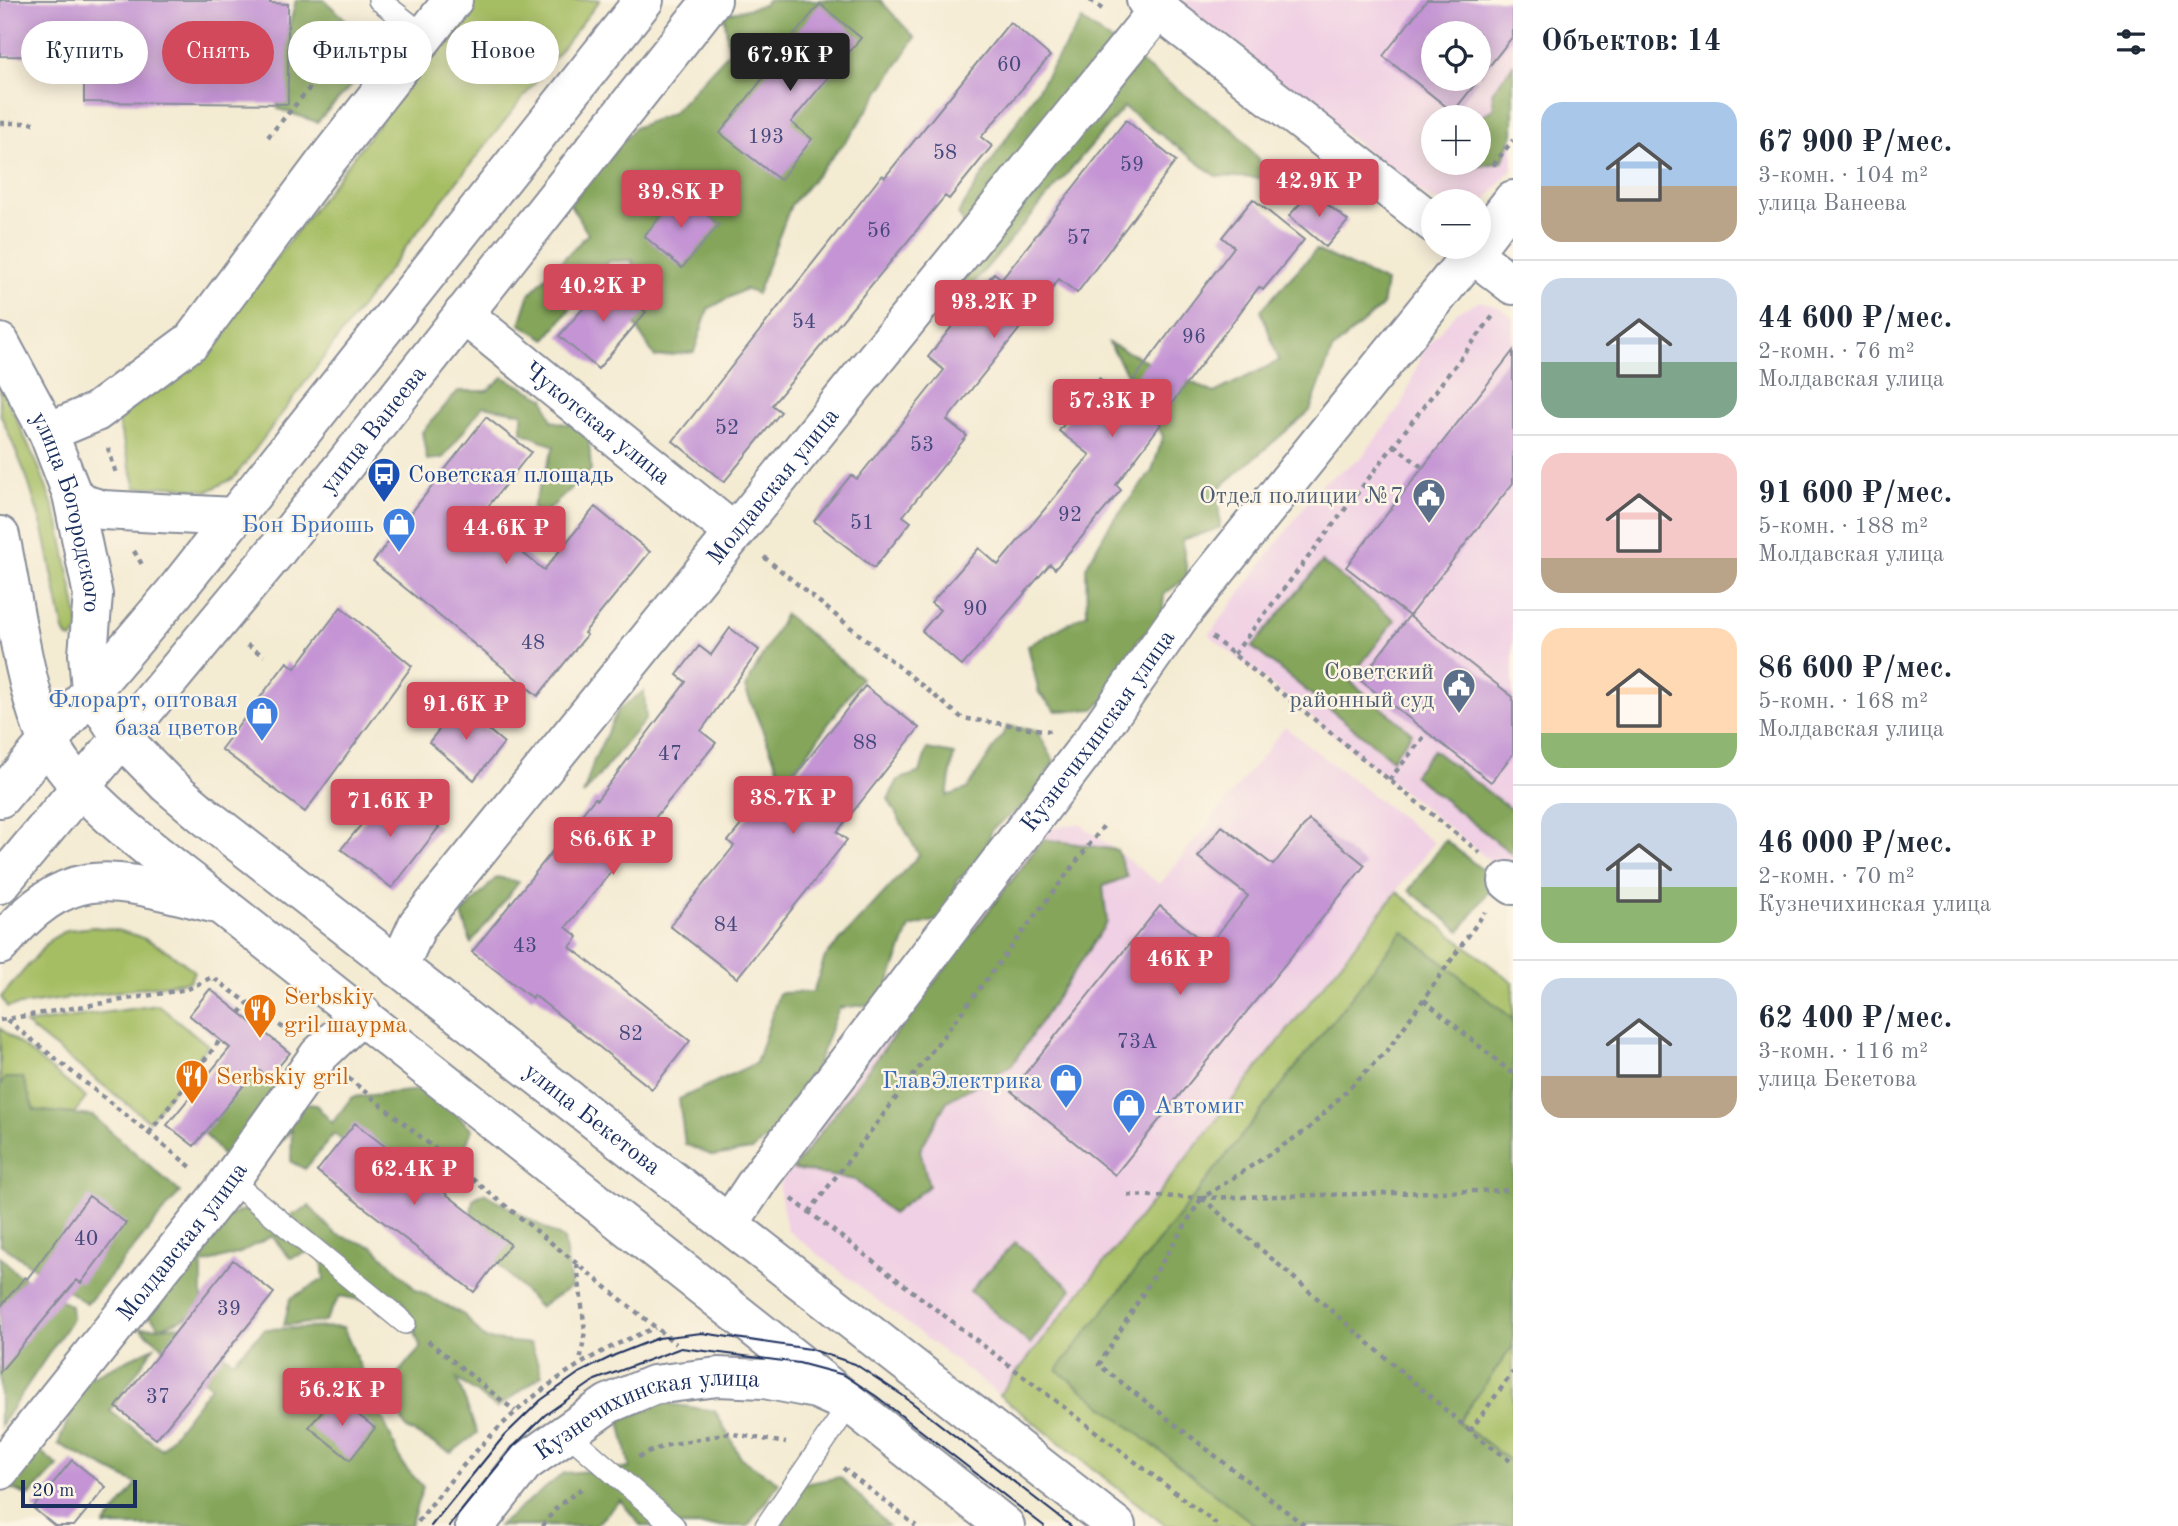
<!DOCTYPE html>
<html lang="ru">
<head>
<meta charset="utf-8">
<style>
	body { margin:0; font-family:"Old Standard TT",serif; background:#f6f6f7; color:#1f2937; height:100vh; display:flex; flex-direction:column; font-size:26px; white-space:nowrap }
	* { box-sizing:border-box; margin:0 }
	p { font-size:23px; color:#747a83 }
	.icon { flex:none; width:38px; height:38px; fill:none; stroke:currentColor; stroke-width:2; stroke-linecap:round; stroke-linejoin:round }
	.map { position:relative; flex:1; overflow:hidden }
	.sheet { display:flex; flex-direction:column; background:#fff; width:665px }
	.sheet>* { flex:none }
	.hud { position:absolute; left:21px; top:21px; width:665px; height:63px; display:flex; gap:14px }
	.buttons { position:absolute; left:1421px; top:21px; display:grid; gap:14px }
	.buttons a { display:grid; place-items:center; width:70px; height:70px; border-radius:50%; background:#fff; box-shadow:0 4px 18px #0003; font-size:35px }
	.scale { position:absolute; left:21px; bottom:18px; width:116px; box-sizing:border-box; padding-left:7px; border:4px solid #1b2f5e; border-top:0; font-size:19px; line-height:24px; white-space:nowrap; color:#1b2f5e; -webkit-text-stroke:5px #fcf5e5; paint-order:stroke }
	.price { position:absolute; translate:-50% -60px; padding:0 16px; border-radius:7px; background:#d1495b; color:#fff; font-size:23px; line-height:46px; filter:drop-shadow(0 2px 4px #0008) }
	.price::after { content:''; position:absolute; left:50%; top:42px; width:21px; height:16px; margin-left:-10px; background:inherit; clip-path:polygon(0 0,100% 0,50% 100%) }
	.price.active { background:#222; color:#fff }
	ul { padding:0; list-style:none }
	li { display:flex; align-items:center; gap:21px; height:175px; padding:0 28px }
	li+li { border-top:2px solid #e0e1e3 }
	li span { display:grid; place-items:center; flex:none; width:196px; height:140px; border-radius:21px; color:#555 }
	li>.icon { margin-inline-start:auto }
	span .icon { width:84px; height:84px; fill:#fffc; stroke-width:1 }
	li b { font-size:30px }
	h2 { display:flex; justify-content:space-between; align-items:center; height:84px; padding:0 28px; font-size:30px }
	.chip { padding:0 24px; border-radius:32px; background:#fff; box-shadow:0 4px 18px #0003; font-size:24px; line-height:63px }
	.chip.active { background:#d1495b; color:#fff }
	main { display:flex; flex:1; min-height:0 }
	.map>svg:first-child { display:block }
	.built { fill:#f0d0e4; fill-rule:evenodd }
	.green { fill:#a6be64; stroke:#607661; stroke-width:2 }
	.forest { fill:#84a55a; stroke:#506a5c; stroke-width:2 }
	.building { fill:#c494d4; fill-rule:evenodd }
	.lines { fill:none; stroke-linecap:round; stroke-linejoin:round }
	.service-casing { stroke:#888d98; stroke-width:24 }
	.minor-casing { stroke:#888d98; stroke-width:42 }
	.tertiary-casing { stroke:#888d98; stroke-width:42 }
	.secondary-casing { stroke:#888d98; stroke-width:42 }
	.path { stroke:#888d98; stroke-width:4.5; stroke-dasharray:5 5; stroke-linecap:butt }
	.service { stroke:#fff; stroke-width:21 }
	.minor { stroke:#fff; stroke-width:38 }
	.tertiary { stroke:#fff; stroke-width:38 }
	.secondary { stroke:#fff; stroke-width:38 }
	.tram { stroke:#1b2f5e; stroke-width:2 }
	.labels { text-anchor:middle; stroke-width:5; stroke-linejoin:round; paint-order:stroke }
	.number-label { font-size:21px; fill:#45487c }
	.street-label { font-size:24px; fill:#1b2f5e; stroke:#fcf5e5 }
	.transit-label { font-size:24px; fill:#164399; stroke:#fcf5e5; text-anchor:start }
	.service-label { font-size:24px; fill:#4e5e75; stroke:#fcf5e5; text-anchor:end }
	.shop-label { font-size:24px; fill:#366cbe; stroke:#fcf5e5; text-anchor:end }
	.food-label { font-size:24px; fill:#c56008; stroke:#fcf5e5; text-anchor:start }
</style>
</head>
<body>
<main>
<div class="map">
<svg width="1513" height="1526" viewBox="0 0 1513 1526">
	<rect width="100%" height="100%" fill="#fcf5e5"/>
	<filter id="ink" filterUnits="userSpaceOnUse"><feTurbulence type="fractalNoise" baseFrequency=".0143" numOctaves="2"/><feDisplacementMap in="SourceGraphic" scale="14" xChannelSelector="R" yChannelSelector="G"/><feConvolveMatrix kernelMatrix="1 2 1 2 8 2 1 2 1" color-interpolation-filters="sRGB"/></filter>
	<filter id="wash" filterUnits="userSpaceOnUse"><feTurbulence type="fractalNoise" baseFrequency=".00686" numOctaves="4" result="noise"/><feDisplacementMap in="SourceGraphic" scale="28" xChannelSelector="R" yChannelSelector="G"/><feGaussianBlur stdDeviation="1.57" result="paint"/><feColorMatrix in="noise" values="0 0 0 0 0 0 0 0 0 0 0 0 0 0 0 0 0 1.4 0 .05"/><feComposite in="paint" operator="in"/></filter>
	<g filter="url(#wash)">
		<rect width="100%" height="100%" fill="#f4ebd3"/>
		<path class="built" d="M1171 0H1513V167L1479 209V201H1433ZM1433 33H1479V79H1433ZM1433 117H1479V163H1433Z
			M1480 301 1499 307 1513 318V875L1508 881 1494 864 1209 635 1321 484 1361 458 1402 404 1424 349 1458 311Z
			M1285 727 1434 843 999 1395 787 1230 779 1188 787 1165 1039 831 1079 823 1160 884Z"/>
		<path class="green" d="M473 0H600L414 236 234 478 208 491 171 486 136 488 118 422 277 257Z
			M0 384 40 470 59 523 80 629 73 639 68 638 64 631 43 529 26 475 0 413Z
			M1397 892 1513 983V1526H1166L999 1395Z
			M94 927C135 930 162 944 194 971L190 981 7 1007 1 997 50 940 67 930Z
			M158 1005 208 1045 149 1121 25 1024Z
			M0 1028 86 1098 0 1207Z"/>
		<path class="forest" d="M296 0H324L372 43 363 73 317 122 278 109 275 82Z
			M767 0H880L915 38 851 135 791 205 757 294 745 289 708 309 694 352 655 357 625 309 633 260 609 261 546 339 520 324 530 293 588 234 570 204 634 128 672 113 729 52 724 14 764 5Z
			M1082 20 1236 132 1274 179 1216 176 1124 107 948 313 980 248 958 214Z
			M1513 65V134L1502 162 1473 167 1472 163H1479V118L1494 108 1492 92Z
			M1316 250 1386 282 1382 306 1332 350 1310 411 1218 489 1220 528 1182 540 1188 577 1164 594 1162 620 1137 641 1129 678 1094 709 1056 711 1039 693 1028 646 1087 613 1086 567 1109 526 1152 471 1163 436 1109 343 1214 393 1279 361 1261 310Z
			M503 377 544 398 552 421 588 429 591 470 544 514 532 508 554 446 522 432V413L483 406 443 458 427 460 422 432 458 391H487Z
			M1322 562 1395 620 1349 680 1412 733 1392 759 1252 647Z
			M785 614 861 678 785 785 745 688Z
			M644 691 646 719 583 795 594 760 618 710Z
			M1008 726 1037 731 1054 761 1029 801 992 829 982 865 957 880 947 918 910 927 881 1003 839 1008 798 1113 752 1150 713 1156 685 1144 679 1099 756 1063 779 993 813 992 825 957 919 855 888 799 898 780 920 772 927 749 954 754 947 796 967 789Z
			M1433 750 1513 811 1512 854 1413 775Z
			M1043 839 1117 850 1127 877 1103 886 1107 922 1012 1065 947 1101 920 1150 929 1186 892 1214 855 1180 793 1169Z
			M1445 840 1496 881 1460 931 1409 890Z
			M497 877 519 882 471 943 462 914Z
			M1403 931 1513 1019V1346L1458 1422 1513 1463V1526H1256L1057 1370Z
			M256 1056 290 1102 316 1105 332 1123 352 1097 429 1089 472 1129 452 1185 381 1170 334 1134 305 1169 291 1162 292 1130 255 1165 227 1161 196 1123Z
			M5 1078H23L34 1110 93 1116 180 1192 87 1304 0 1244V1085Z
			M484 1193 564 1239 571 1287 539 1307 482 1247 469 1226 473 1199Z
			M309 1206 335 1234 374 1247 415 1289 464 1315 485 1339 531 1344 542 1375 497 1408 457 1379 477 1433 451 1453 407 1429 384 1388 421 1348 402 1299 366 1301 340 1296 324 1322 284 1325 290 1299 324 1279 321 1248 290 1258 272 1236 240 1253 202 1264V1311L162 1327 187 1326 233 1361 265 1329 343 1327 403 1465 423 1487 410 1526H104L137 1484 58 1444 85 1380 154 1347 110 1411 162 1449 211 1386 140 1328 160 1327 145 1312 206 1225 243 1210 277 1224Z
			M1015 1242 1072 1289 1030 1344 970 1291Z
			M0 1256 16 1273 71 1306 72 1319 0 1426Z
			M664 1403 715 1411 741 1458 779 1483 748 1526H641L620 1500 595 1526H498L564 1473 630 1468 620 1420Z
			M39 1450 58 1466 29 1496 4 1486Z
			M840 1477 889 1526H781L804 1484Z"/>
		<g id="blocks">
			<path class="building" d="M0 0H270V3L288 4V104L84 102V57L0 56Z
				M1427 0H1513V36L1453 112 1383 56ZM1433 33H1479V79H1433Z
				M820 4 861 38 791 122 812 139 780 180 720 133 774 64 772 61Z
				M1010 22 1050 56 981 137 992 146 949 199 945 196 772 405 781 412 724 482 673 441 882 175 885 177Z
				M1126 120 1176 161 1077 293 1059 279 947 420 967 436 903 516 911 522 874 568 814 521 851 475 857 479 944 370 928 357 994 273 1002 279Z
				M1311 191 1348 221 1326 247 1289 216Z
				M681 192 719 225 682 268 644 236Z
				M1253 199 1304 240 1263 290 1259 287 1158 422 1161 424 1116 485 1121 490 1055 569 1050 564 962 666 922 631 940 610 931 603 979 548 998 565 1090 455 1059 431 1099 378 1122 395 1234 247 1222 237Z
				M608 280 646 312 598 369 559 336Z
				M1513 351V483L1409 616 1346 567Z
				M486 417 531 452 479 518 544 570 595 507 650 552 584 633 587 635 538 696 373 562Z
				M341 607 412 666 305 812 221 749 287 662 295 668Z
				M1409 616 1513 697V754L1491 782 1360 680Z
				M730 628 759 650 701 731 716 743 566 927 578 937 570 947 690 1041 652 1089 534 995 532 998 472 952 595 798 597 800 686 682 677 675 699 646 711 655Z
				M865 686 919 728 837 832 847 840 737 978 670 926 734 846 728 841 775 783 784 790Z
				M459 705 504 743 474 780 429 742Z
				M390 790 439 827 392 888 341 849Z
				M1309 820 1365 865 1115 1175 1011 1091 1160 906 1208 946 1248 896 1198 857 1222 826 1273 865Z
				M210 989 290 1053 269 1078 257 1069 194 1146 167 1125 230 1048 189 1015Z
				M355 1123 510 1244 474 1292 317 1171Z
				M89 1196 126 1223 81 1283 77 1280 0 1372V1307L25 1277 27 1279Z
				M233 1260 274 1293 156 1439 116 1407Z
				M334 1396 375 1428 350 1460 309 1427Z
				M72 1460 106 1487 74 1526H55L33 1508Z"/>
		</g>
	</g>
	<g filter="url(#ink)">
		<use href="#blocks" fill-opacity="0" stroke="#888d98" stroke-width="2"/>
		<g class="lines">
			<defs>
				<path id="service" d="M379 0 425 36
					M230 1180 405 1323
					M566 1432 674 1526
					M766 1526 850 1404"/>
				<g id="minor">
					<path d="M1146 0 1433 223"/>
					<path d="M1479 244 1513 200"/>
					<path d="M1464 247 1513 285"/>
					<path id="s1" d="M463 314 733 532"/>
					<path d="M48 432 96 412 192 341 324 164 453 0"/>
					<path d="M1508 881 1513 885"/>
					<path id="s2" d="M398 968 418 924 1158 10"/>
					<path id="s3" d="M729 1224 761 1176 1095 737 1182 613 1477 247"/>
					<path id="s4" d="M0 1470 222 1192 319 1055 362 1014"/>
					<path id="s5" d="M475 1526 524 1463 608 1404 653 1385 718 1377 764 1379 816 1389 845 1402"/>
				</g>
				<g id="tertiary">
					<path id="s6" d="M0 343 48 432 72 494 93 595 88 654 91 690"/>
					<path d="M72 494 86 505 103 510 234 517"/>
					<path d="M0 536C13 596 23 684 47 739 74 799 170 863 221 905"/>
				</g>
				<g id="secondary">
					<path id="s7" d="M91 690 121 737 167 784 206 817 1116 1526"/>
					<path d="M0 798 174 593 644 0"/>
					<path id="s8" d="M0 884 278 549 712 0"/>
					<path d="M0 945C74 854 121 882 221 905L1005 1526"/>
				</g>
			</defs>
			<use href="#service" class="service-casing"/>
			<use href="#minor" class="minor-casing"/>
			<use href="#tertiary" class="tertiary-casing"/>
			<use href="#secondary" class="secondary-casing"/>
			<path class="path" d="M1090 0 1106 12
				M0 123H34
				M268 137 363 25
				M1493 165 1513 140
				M1394 445 1423 468
				M108 448 116 473
				M134 551 144 568
				M764 557 962 718 1050 731
				M1212 637 1480 853
				M247 645 264 656
				M1234 654 1493 316
				M1389 780 1427 733
				M1424 1000 1513 1074
				M240 1013 248 1003
				M0 1020 188 989 212 977 289 1032
				M7 1020 191 1167
				M348 1078 676 1344
				M149 1133 220 1040
				M1128 1195 1202 1198 1307 1130 1387 1051 1485 912
				M1202 1198 1470 1431 1513 1463
				M1202 1198 1513 1190
				M792 1199 1219 1526
				M1201 1199 1099 1365 1305 1526
				M809 1212 1105 824
				M577 1264 585 1331 580 1363
				M428 1341 515 1411
				M1470 1431 1513 1372
				M638 1457 664 1446 728 1433 786 1443
				M843 1468 916 1526
				M418 1522C485 1433 549 1368 655 1328
				M542 1526 558 1506 585 1486"/>
			<use href="#service" class="service"/>
			<use href="#minor" class="minor"/>
			<use href="#tertiary" class="tertiary"/>
			<use href="#secondary" class="secondary"/>
			<path class="tram" d="M431 1526 504 1436 541 1400 579 1373 615 1355 658 1338 702 1333 810 1349 855 1364 902 1395 1071 1526
				M449 1526 513 1447 545 1415 595 1380 681 1348 799 1363 844 1375 876 1396 1044 1526"/>
		</g>
	</g>
	<defs>
		<symbol id="bus-pin" viewBox="-11 -11 22 30"><path d="M0 17L-7.5 6A9.5 9.5 0 1 1 7.5 6Z" fill="#1a4fb4" stroke="#fcf5e5"/><path d="M-5-6H5V4H4V6H2V4H-2V6H-4V4H-5ZM-3.5-4V0h7V-4ZM-3.5 1.2v1.5H-2V1.2ZM2 1.2v1.5H3.5V1.2Z" fill="#fff"/></symbol>
		<symbol id="civic-pin" viewBox="-11 -11 22 30"><path d="M0 17L-7.5 6A9.5 9.5 0 1 1 7.5 6Z" fill="#5c6f8a" stroke="#fcf5e5"/><path d="M-.6-6.5H3V-4.5H.6V-3L4-1V1h2V6H-6V1h2V-1L-.6-3ZM-1.2 2.5V6h2.4V2.5Z" fill="#fff"/></symbol>
		<symbol id="shop-pin" viewBox="-11 -11 22 30"><path d="M0 17L-7.5 6A9.5 9.5 0 1 1 7.5 6Z" fill="#3f7fe0" stroke="#fcf5e5"/><path d="M-5-2.5h2.3a2.7 3.5 0 0 1 5.4 0H5L5.5 6h-11ZM-1.5-2.5h3a1.5 2.3 0 0 0-3 0Z" fill="#fff"/></symbol>
		<symbol id="restaurant-pin" viewBox="-11 -11 22 30"><path d="M0 17L-7.5 6A9.5 9.5 0 1 1 7.5 6Z" fill="#e8710a" stroke="#fcf5e5"/><path d="M-5-6h1v4h1v-4h1v4h1v-4h1v5L-1.5 .5V6h-2V.5L-5-1ZM5-6V6H3V1.5H1.5Q1.5-4 5-6Z" fill="#fff"/></symbol>
	</defs>
	<g fill-rule="evenodd">
		<use href="#bus-pin" x="365" y="455" width="38" height="52"/>
		<use href="#civic-pin" x="1410" y="476" width="38" height="52"/>
		<use href="#shop-pin" x="380" y="505" width="38" height="52"/>
		<use href="#civic-pin" x="1440" y="666" width="38" height="52"/>
		<use href="#shop-pin" x="243" y="694" width="38" height="52"/>
		<use href="#restaurant-pin" x="241" y="991" width="38" height="52"/>
		<use href="#restaurant-pin" x="173" y="1057" width="38" height="52"/>
		<use href="#shop-pin" x="1047" y="1061" width="38" height="52"/>
		<use href="#shop-pin" x="1110" y="1086" width="38" height="52"/>
	</g>
	<g class="labels">
		<g class="number-label">
			<text x="1009" y="71">60</text>
			<text x="766" y="143">193</text>
			<text x="945" y="159">58</text>
			<text x="1132" y="171">59</text>
			<text x="879" y="237">56</text>
			<text x="1079" y="244">57</text>
			<text x="804" y="328">54</text>
			<text x="1194" y="343">96</text>
			<text x="727" y="434">52</text>
			<text x="922" y="451">53</text>
			<text x="1070" y="521">92</text>
			<text x="862" y="529">51</text>
			<text x="975" y="615">90</text>
			<text x="533" y="649">48</text>
			<text x="865" y="749">88</text>
			<text x="670" y="760">47</text>
			<text x="726" y="931">84</text>
			<text x="525" y="952">43</text>
			<text x="631" y="1040">82</text>
			<text x="1137" y="1048">73А</text>
			<text x="86" y="1245">40</text>
			<text x="229" y="1315">39</text>
			<text x="158" y="1403">37</text>
		</g>
		<g class="street-label">
			<text dy="8" stroke="none"><textPath href="#s1" startOffset="173">Чукотская улица</textPath></text>
			<text dy="8" stroke="none"><textPath href="#s8" startOffset="588">улица Ванеева</textPath></text>
			<text dy="8" stroke="none"><textPath href="#s2" startOffset="612">Молдавская улица</textPath></text>
			<text dy="8" stroke="none"><textPath href="#s6" startOffset="184">улица Богородского</textPath></text>
			<text dy="8" stroke="none"><textPath href="#s3" startOffset="616">Кузнечихинская улица</textPath></text>
			<text dy="8" stroke="none"><textPath href="#s7" startOffset="663">улица Бекетова</textPath></text>
			<text dy="8" stroke="none"><textPath href="#s4" startOffset="292">Молдавская улица</textPath></text>
			<text dy="8" stroke="none"><textPath href="#s5" startOffset="217">Кузнечихинская улица</textPath></text>
		</g>
		<g class="transit-label">
			<text x="408" y="482">Советская площадь</text>
		</g>
		<g class="service-label">
			<text x="1404" y="503">Отдел полиции №7</text>
			<text x="1434" y="679">Советский<tspan x="1434" dy="28">районный суд</tspan></text>
		</g>
		<g class="shop-label">
			<text x="374" y="532">Бон Бриошь</text>
			<text x="238" y="707">Флорарт, оптовая<tspan x="238" dy="28">база цветов</tspan></text>
			<text x="1042" y="1088">ГлавЭлектрика</text>
			<text x="1154" y="1113" text-anchor="start">Автомиг</text>
		</g>
		<g class="food-label">
			<text x="284" y="1004">Serbskiy<tspan x="284" dy="28">gril шаурма</tspan></text>
			<text x="216" y="1084">Serbskiy gril</text>
		</g>
	</g>
</svg>
<div class="buttons">
<a><svg class="icon" aria-label="locate" viewBox="0 0 24 24"><circle cx="12" cy="12" r="6"/><path d="M12 2v4M12 18v4M2 12h4M18 12h4"/></svg></a>
<a>+</a>
<a>−</a>
</div>
<div class="scale">20 m</div>
<b class="price active" style="left:790px;top:93px">67.9K ₽</b>
<b class="price" style="left:1319px;top:219px">42.9K ₽</b>
<b class="price" style="left:681px;top:230px">39.8K ₽</b>
<b class="price" style="left:603px;top:324px">40.2K ₽</b>
<b class="price" style="left:994px;top:340px">93.2K ₽</b>
<b class="price" style="left:1112px;top:439px">57.3K ₽</b>
<b class="price" style="left:506px;top:566px">44.6K ₽</b>
<b class="price" style="left:466px;top:742px">91.6K ₽</b>
<b class="price" style="left:793px;top:836px">38.7K ₽</b>
<b class="price" style="left:390px;top:839px">71.6K ₽</b>
<b class="price" style="left:613px;top:877px">86.6K ₽</b>
<b class="price" style="left:1180px;top:997px">46K ₽</b>
<b class="price" style="left:414px;top:1207px">62.4K ₽</b>
<b class="price" style="left:342px;top:1428px">56.2K ₽</b>
<div class="hud">
<a class="chip">Купить</a>
<a class="chip active">Снять</a>
<a class="chip">Фильтры</a>
<a class="chip">Новое</a>
</div>
</div>
<section class="sheet">
<h2>Объектов: 14<svg class="icon" aria-label="filters" viewBox="0 0 24 24"><path d="M4 7h16M4 17h16"/><circle cx="9" cy="7" r="2"/><circle cx="15" cy="17" r="2"/></svg></h2>
<ul>
<li><span style="background:linear-gradient(#a9c7e8 60%,#b9a48a 0)"><svg class="icon" aria-label="home" viewBox="0 0 24 24"><path d="M3 11l9-7 9 7M6 9v11h12V9"/></svg></span><div><b>67 900 ₽/мес.</b><p>3-комн. · 104 m²</p><p>улица Ванеева</p></div></li>
<li><span style="background:linear-gradient(#c9d6e8 60%,#7fa58c 0)"><svg class="icon" aria-label="home" viewBox="0 0 24 24"><path d="M3 11l9-7 9 7M6 9v11h12V9"/></svg></span><div><b>44 600 ₽/мес.</b><p>2-комн. · 76 m²</p><p>Молдавская улица</p></div></li>
<li><span style="background:linear-gradient(#f6c9c9 75%,#b9a48a 0)"><svg class="icon" aria-label="home" viewBox="0 0 24 24"><path d="M3 11l9-7 9 7M6 9v11h12V9"/></svg></span><div><b>91 600 ₽/мес.</b><p>5-комн. · 188 m²</p><p>Молдавская улица</p></div></li>
<li><span style="background:linear-gradient(#ffd9b3 75%,#8fb573 0)"><svg class="icon" aria-label="home" viewBox="0 0 24 24"><path d="M3 11l9-7 9 7M6 9v11h12V9"/></svg></span><div><b>86 600 ₽/мес.</b><p>5-комн. · 168 m²</p><p>Молдавская улица</p></div></li>
<li><span style="background:linear-gradient(#c9d6e8 60%,#8fb573 0)"><svg class="icon" aria-label="home" viewBox="0 0 24 24"><path d="M3 11l9-7 9 7M6 9v11h12V9"/></svg></span><div><b>46 000 ₽/мес.</b><p>2-комн. · 70 m²</p><p>Кузнечихинская улица</p></div></li>
<li><span style="background:linear-gradient(#c9d6e8 70%,#b9a48a 0)"><svg class="icon" aria-label="home" viewBox="0 0 24 24"><path d="M3 11l9-7 9 7M6 9v11h12V9"/></svg></span><div><b>62 400 ₽/мес.</b><p>3-комн. · 116 m²</p><p>улица Бекетова</p></div></li>
</ul>
</section>
</main>
</body>
</html>
